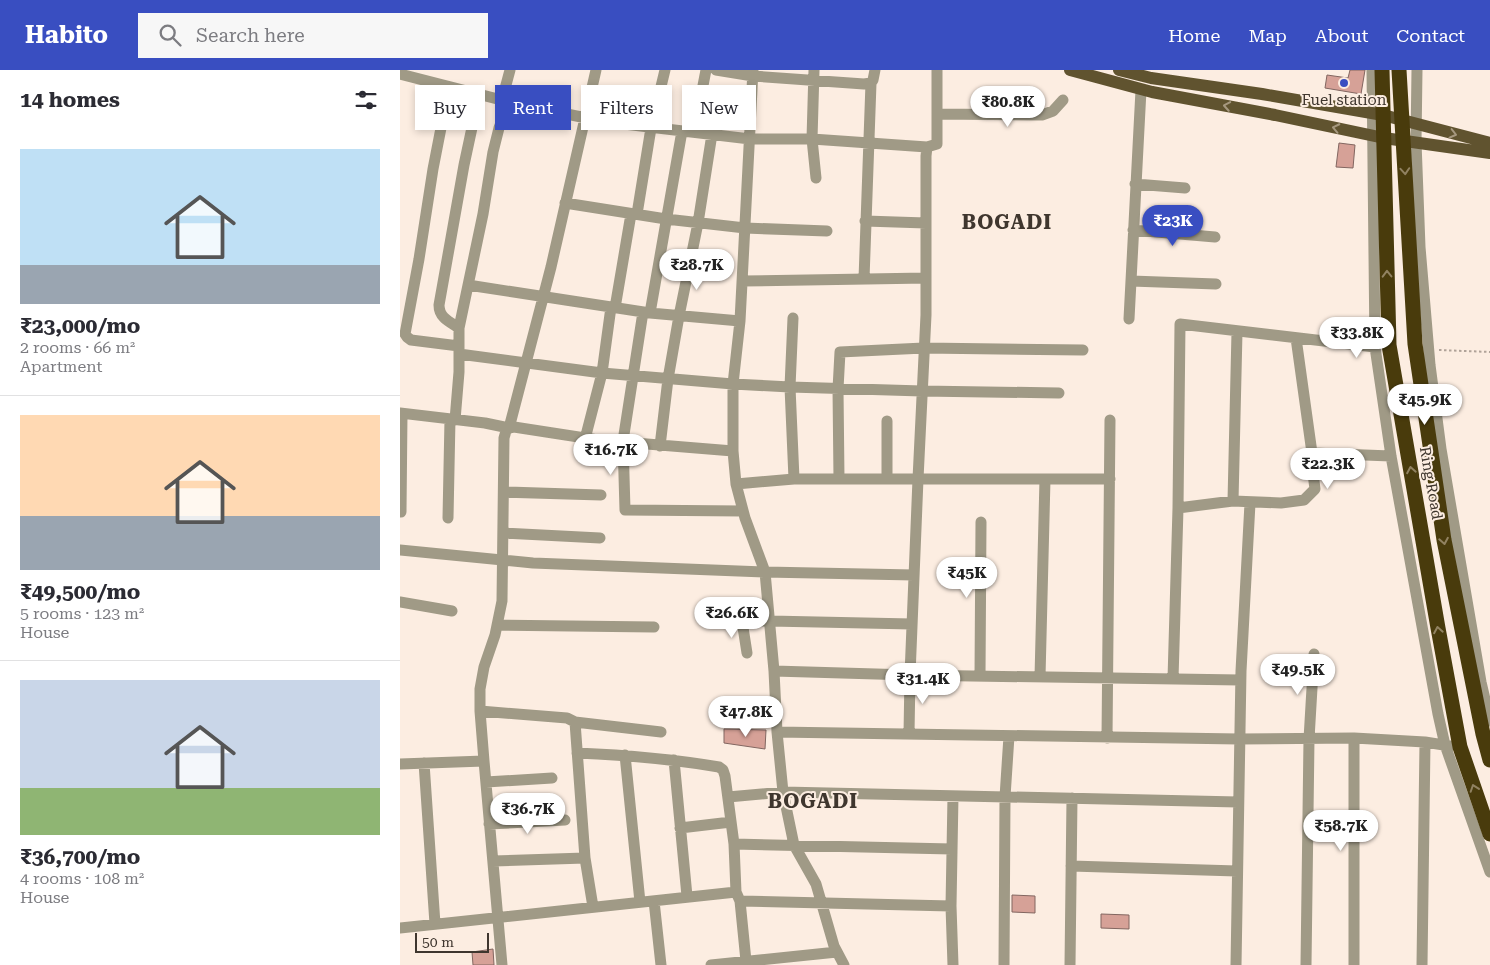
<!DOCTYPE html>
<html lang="en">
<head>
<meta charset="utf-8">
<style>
	body { margin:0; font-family:"Roboto Serif",serif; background:#f7f7f7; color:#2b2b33; height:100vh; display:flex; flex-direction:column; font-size:19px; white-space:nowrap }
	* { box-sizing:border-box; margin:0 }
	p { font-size:16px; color:#7c7c81 }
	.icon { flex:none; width:28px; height:28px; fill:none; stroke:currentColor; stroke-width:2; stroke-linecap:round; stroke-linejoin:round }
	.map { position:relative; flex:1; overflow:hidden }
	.sheet { display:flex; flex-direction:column; background:#fff; width:400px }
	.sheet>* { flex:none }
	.banner { position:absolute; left:15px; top:15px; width:475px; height:45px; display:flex; gap:10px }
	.scale { position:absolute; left:15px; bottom:12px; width:74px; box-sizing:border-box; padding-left:5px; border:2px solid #3f362e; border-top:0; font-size:14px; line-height:18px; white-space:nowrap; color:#3f362e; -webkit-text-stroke:4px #fcede1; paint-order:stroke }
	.price { position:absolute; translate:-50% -42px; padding:0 11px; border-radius:18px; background:#fff; color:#222; font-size:16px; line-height:32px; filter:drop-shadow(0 1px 2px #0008) }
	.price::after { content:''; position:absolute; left:50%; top:30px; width:15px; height:11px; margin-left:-8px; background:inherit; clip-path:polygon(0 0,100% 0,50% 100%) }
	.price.current { background:#394ec1; color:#fff }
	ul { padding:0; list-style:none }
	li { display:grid; align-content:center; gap:10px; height:265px; padding:0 20px }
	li+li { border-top:1px solid #e1e1e2 }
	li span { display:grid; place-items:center; height:155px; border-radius:0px; color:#555 }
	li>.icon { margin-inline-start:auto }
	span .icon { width:90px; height:90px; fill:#fffc; stroke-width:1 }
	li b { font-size:21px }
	h2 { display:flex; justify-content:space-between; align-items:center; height:60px; padding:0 20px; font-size:21px }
	.chip { padding:0 18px; border-radius:0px; background:#fff; box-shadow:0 2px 8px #0003; font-size:18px; line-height:45px }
	.chip.current { background:#394ec1; color:#fff }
	header { display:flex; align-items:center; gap:30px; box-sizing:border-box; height:70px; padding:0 25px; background:#394ec1; color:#fff }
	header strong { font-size:24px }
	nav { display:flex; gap:28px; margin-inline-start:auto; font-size:18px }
	.search { width:350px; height:45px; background:#f7f7f7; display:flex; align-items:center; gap:12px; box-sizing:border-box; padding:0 18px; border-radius:0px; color:#7c7c81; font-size:19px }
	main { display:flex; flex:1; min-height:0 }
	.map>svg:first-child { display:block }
	.building { fill:#d6a197; stroke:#826660 }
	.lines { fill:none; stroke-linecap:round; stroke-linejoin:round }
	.path { stroke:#b0a399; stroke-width:2; stroke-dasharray:2.5 2.5; stroke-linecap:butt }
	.minor { stroke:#a09a86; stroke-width:11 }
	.major { stroke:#60532f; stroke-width:12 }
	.highway { stroke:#493b0c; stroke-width:15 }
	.oneway { stroke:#a6987f }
	.oneway2 { stroke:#918261 }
	.poi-dot { fill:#394ec1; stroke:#fcede1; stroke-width:2 }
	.labels { text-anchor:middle; stroke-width:4; stroke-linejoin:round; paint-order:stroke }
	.poi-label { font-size:15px; fill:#3f362e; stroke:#fcede1 }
	.street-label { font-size:15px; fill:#3f362e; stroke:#fcede1 }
	.district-label { font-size:20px; font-weight:bold; letter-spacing:1px; fill:#3f362e; stroke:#fcede1 }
</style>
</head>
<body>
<header>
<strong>Habito</strong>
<div class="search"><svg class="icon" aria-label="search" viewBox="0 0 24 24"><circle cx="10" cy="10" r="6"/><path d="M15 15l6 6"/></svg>Search here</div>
<nav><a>Home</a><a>Map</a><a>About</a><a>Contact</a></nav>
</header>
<main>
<section class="sheet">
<h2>14 homes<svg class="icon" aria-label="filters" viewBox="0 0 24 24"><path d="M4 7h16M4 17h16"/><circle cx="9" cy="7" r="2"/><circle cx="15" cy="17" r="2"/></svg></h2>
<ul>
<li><span style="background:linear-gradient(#bfe0f5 75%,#9aa5b1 0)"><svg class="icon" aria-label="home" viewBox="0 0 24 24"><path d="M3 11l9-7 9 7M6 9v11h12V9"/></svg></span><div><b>₹23,000/mo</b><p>2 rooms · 66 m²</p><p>Apartment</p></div></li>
<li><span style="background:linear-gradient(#ffd9b3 65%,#9aa5b1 0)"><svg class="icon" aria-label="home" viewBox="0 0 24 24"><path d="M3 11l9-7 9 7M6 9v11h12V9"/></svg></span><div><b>₹49,500/mo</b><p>5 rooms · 123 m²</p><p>House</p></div></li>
<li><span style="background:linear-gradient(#c9d6e8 70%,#8fb573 0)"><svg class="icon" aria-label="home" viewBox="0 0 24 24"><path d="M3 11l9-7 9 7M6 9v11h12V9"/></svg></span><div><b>₹36,700/mo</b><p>4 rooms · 108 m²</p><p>House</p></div></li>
</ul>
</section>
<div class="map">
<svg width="1090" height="895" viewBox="0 0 1090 895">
	<rect width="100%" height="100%" fill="#fcede1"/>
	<path class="building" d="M950 0H965L961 24 925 18 927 5 948 8Z
		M939 73 955 75 953 98 936 97Z
		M324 659 366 660 365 679 324 673Z
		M612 825 635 826V843L612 842Z
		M701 844 729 845V859L701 858Z
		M93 879 94 895H73L72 882Z"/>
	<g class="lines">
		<path class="path" d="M1039 280 1090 282"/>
		<path class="minor" d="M316 0 353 6 464 14 471 13 473 10 475 0
			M353 0 340 251 333 314V381L336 414 345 448 365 502 374 601 377 662 383 722 394 775 416 814 434 876 444 895
			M414 0 412 69 416 108
			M972 0 975 277 991 386 1038 644 1045 675 1090 802
			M1017 0 1016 72 1020 177 1030 295 1041 379 1081 612 1090 651
			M0 4 109 32 186 48 224 54 350 69H412L527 77
			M49 17 33 99 19 189 5 264 7 267 11 270 59 276
			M102 30 110 0
			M537 44 642 45 653 41 663 30
			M294 62 306 0
			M735 114 785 118
			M165 133 266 149 345 158 427 161
			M237 144 251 58 265 0
			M465 151 526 153
			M733 160 815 167
			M464 209 471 13
			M342 211 526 208
			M731 211 816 214
			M68 215 250 243 340 251
			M215 238 231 144
			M243 242 223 371 225 440 343 441
			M250 243 282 61
			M393 248 390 317 394 409
			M729 249 741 20
			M59 258C50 252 39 248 39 235L64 95 79 25
			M896 268 912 383
			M59 284 202 303 333 314 390 317 522 321 659 323
			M0 343 85 353 109 358 114 357 198 370 333 381
			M55 350 59 302V258L83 144 93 82 99 58 109 32
			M185 369 202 303 211 237
			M260 376 268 309 279 246 298 153 312 64
			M439 409 438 319 440 282 524 278 683 280
			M487 409V351
			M336 414 394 409H710
			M104 422 201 425
			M833 431 837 262
			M778 438 833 431 881 433 904 430 915 419 911 388 912 383 991 386
			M1 442 2 344
			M48 448 50 349
			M103 463 200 468
			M0 480 133 493 365 502 514 505
			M0 532 52 541
			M334 551H370L512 554
			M342 551 347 583
			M98 555 254 557
			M374 601 510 605 840 610
			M580 606 581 452
			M640 607 645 409
			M773 609 778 438 780 254 975 277
			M80 641 167 648 175 652 185 788 193 837
			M175 652 261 662
			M377 662 839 669 954 668 1025 672 1050 676
			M509 664 510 605 518 409 526 245V86L527 77 537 74V0
			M707 668 710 350
			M177 683C225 685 272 689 319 697L323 700 325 706 334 774 336 822 340 831 346 891
			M225 685 240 832
			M274 690 287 826
			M24 693 35 854
			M0 694 84 691
			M86 712 152 708
			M328 727 383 722 838 732
			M89 754 165 750
			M280 758 331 752
			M334 774 552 779
			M93 791 185 788
			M671 796 837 801
			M254 831 261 895
			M340 831 551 836 553 726
			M551 836 553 895
			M0 858 336 822
			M102 895 84 691 80 641V619L84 597 95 565 102 531 104 368 106 361 109 358 151 197 196 0
			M311 895 437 882
			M604 895 605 727 609 666
			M670 895 672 728
			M836 895 841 601 850 433
			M906 895 909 669 914 584
			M954 895V668
			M1022 895 1025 672"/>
		<path class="major" d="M670 0 752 22 875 45 984 68 1090 83
			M719 0 751 8 862 24 983 45 1090 73"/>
		<path class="highway" d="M982 0 989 275 1038 558 1060 677 1090 764
			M999 0 1015 274 1044 470 1083 664 1090 690"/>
	</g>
	<defs><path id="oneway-chevron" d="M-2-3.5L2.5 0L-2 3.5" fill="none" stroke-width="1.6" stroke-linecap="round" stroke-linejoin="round" transform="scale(1.25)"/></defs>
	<g class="oneway">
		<use href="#oneway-chevron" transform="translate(827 36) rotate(-170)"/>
		<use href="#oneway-chevron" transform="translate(936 58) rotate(-168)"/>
		<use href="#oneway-chevron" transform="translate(1053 64) rotate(14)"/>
	</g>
	<g class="oneway2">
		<use href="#oneway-chevron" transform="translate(1005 101) rotate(86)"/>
		<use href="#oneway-chevron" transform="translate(987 204) rotate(-91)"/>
		<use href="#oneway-chevron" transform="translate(1011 400) rotate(-100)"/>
		<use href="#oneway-chevron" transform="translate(1044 471) rotate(80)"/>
		<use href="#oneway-chevron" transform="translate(1038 560) rotate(-100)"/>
		<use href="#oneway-chevron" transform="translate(1074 718) rotate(-109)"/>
	</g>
	<circle class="poi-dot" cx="944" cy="13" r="5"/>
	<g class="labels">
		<g class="poi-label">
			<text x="944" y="35">Fuel station</text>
		</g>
		<g class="street-label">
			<text transform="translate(1031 413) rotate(80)" y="5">Ring Road</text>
		</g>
		<g class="district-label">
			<text x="607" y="159">BOGADI</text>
			<text x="413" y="738">BOGADI</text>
		</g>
	</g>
</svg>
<div class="scale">50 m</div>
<b class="price" style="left:608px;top:58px">₹80.8K</b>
<b class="price current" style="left:773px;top:177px">₹23K</b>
<b class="price" style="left:297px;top:221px">₹28.7K</b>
<b class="price" style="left:957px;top:289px">₹33.8K</b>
<b class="price" style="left:1025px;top:356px">₹45.9K</b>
<b class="price" style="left:211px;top:406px">₹16.7K</b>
<b class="price" style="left:928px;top:420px">₹22.3K</b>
<b class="price" style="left:567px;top:529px">₹45K</b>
<b class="price" style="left:332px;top:569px">₹26.6K</b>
<b class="price" style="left:898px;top:626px">₹49.5K</b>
<b class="price" style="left:523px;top:635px">₹31.4K</b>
<b class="price" style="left:346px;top:668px">₹47.8K</b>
<b class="price" style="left:128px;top:765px">₹36.7K</b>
<b class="price" style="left:941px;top:782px">₹58.7K</b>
<div class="banner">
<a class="chip">Buy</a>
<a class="chip current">Rent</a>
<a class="chip">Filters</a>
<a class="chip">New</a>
</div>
</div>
</main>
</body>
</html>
